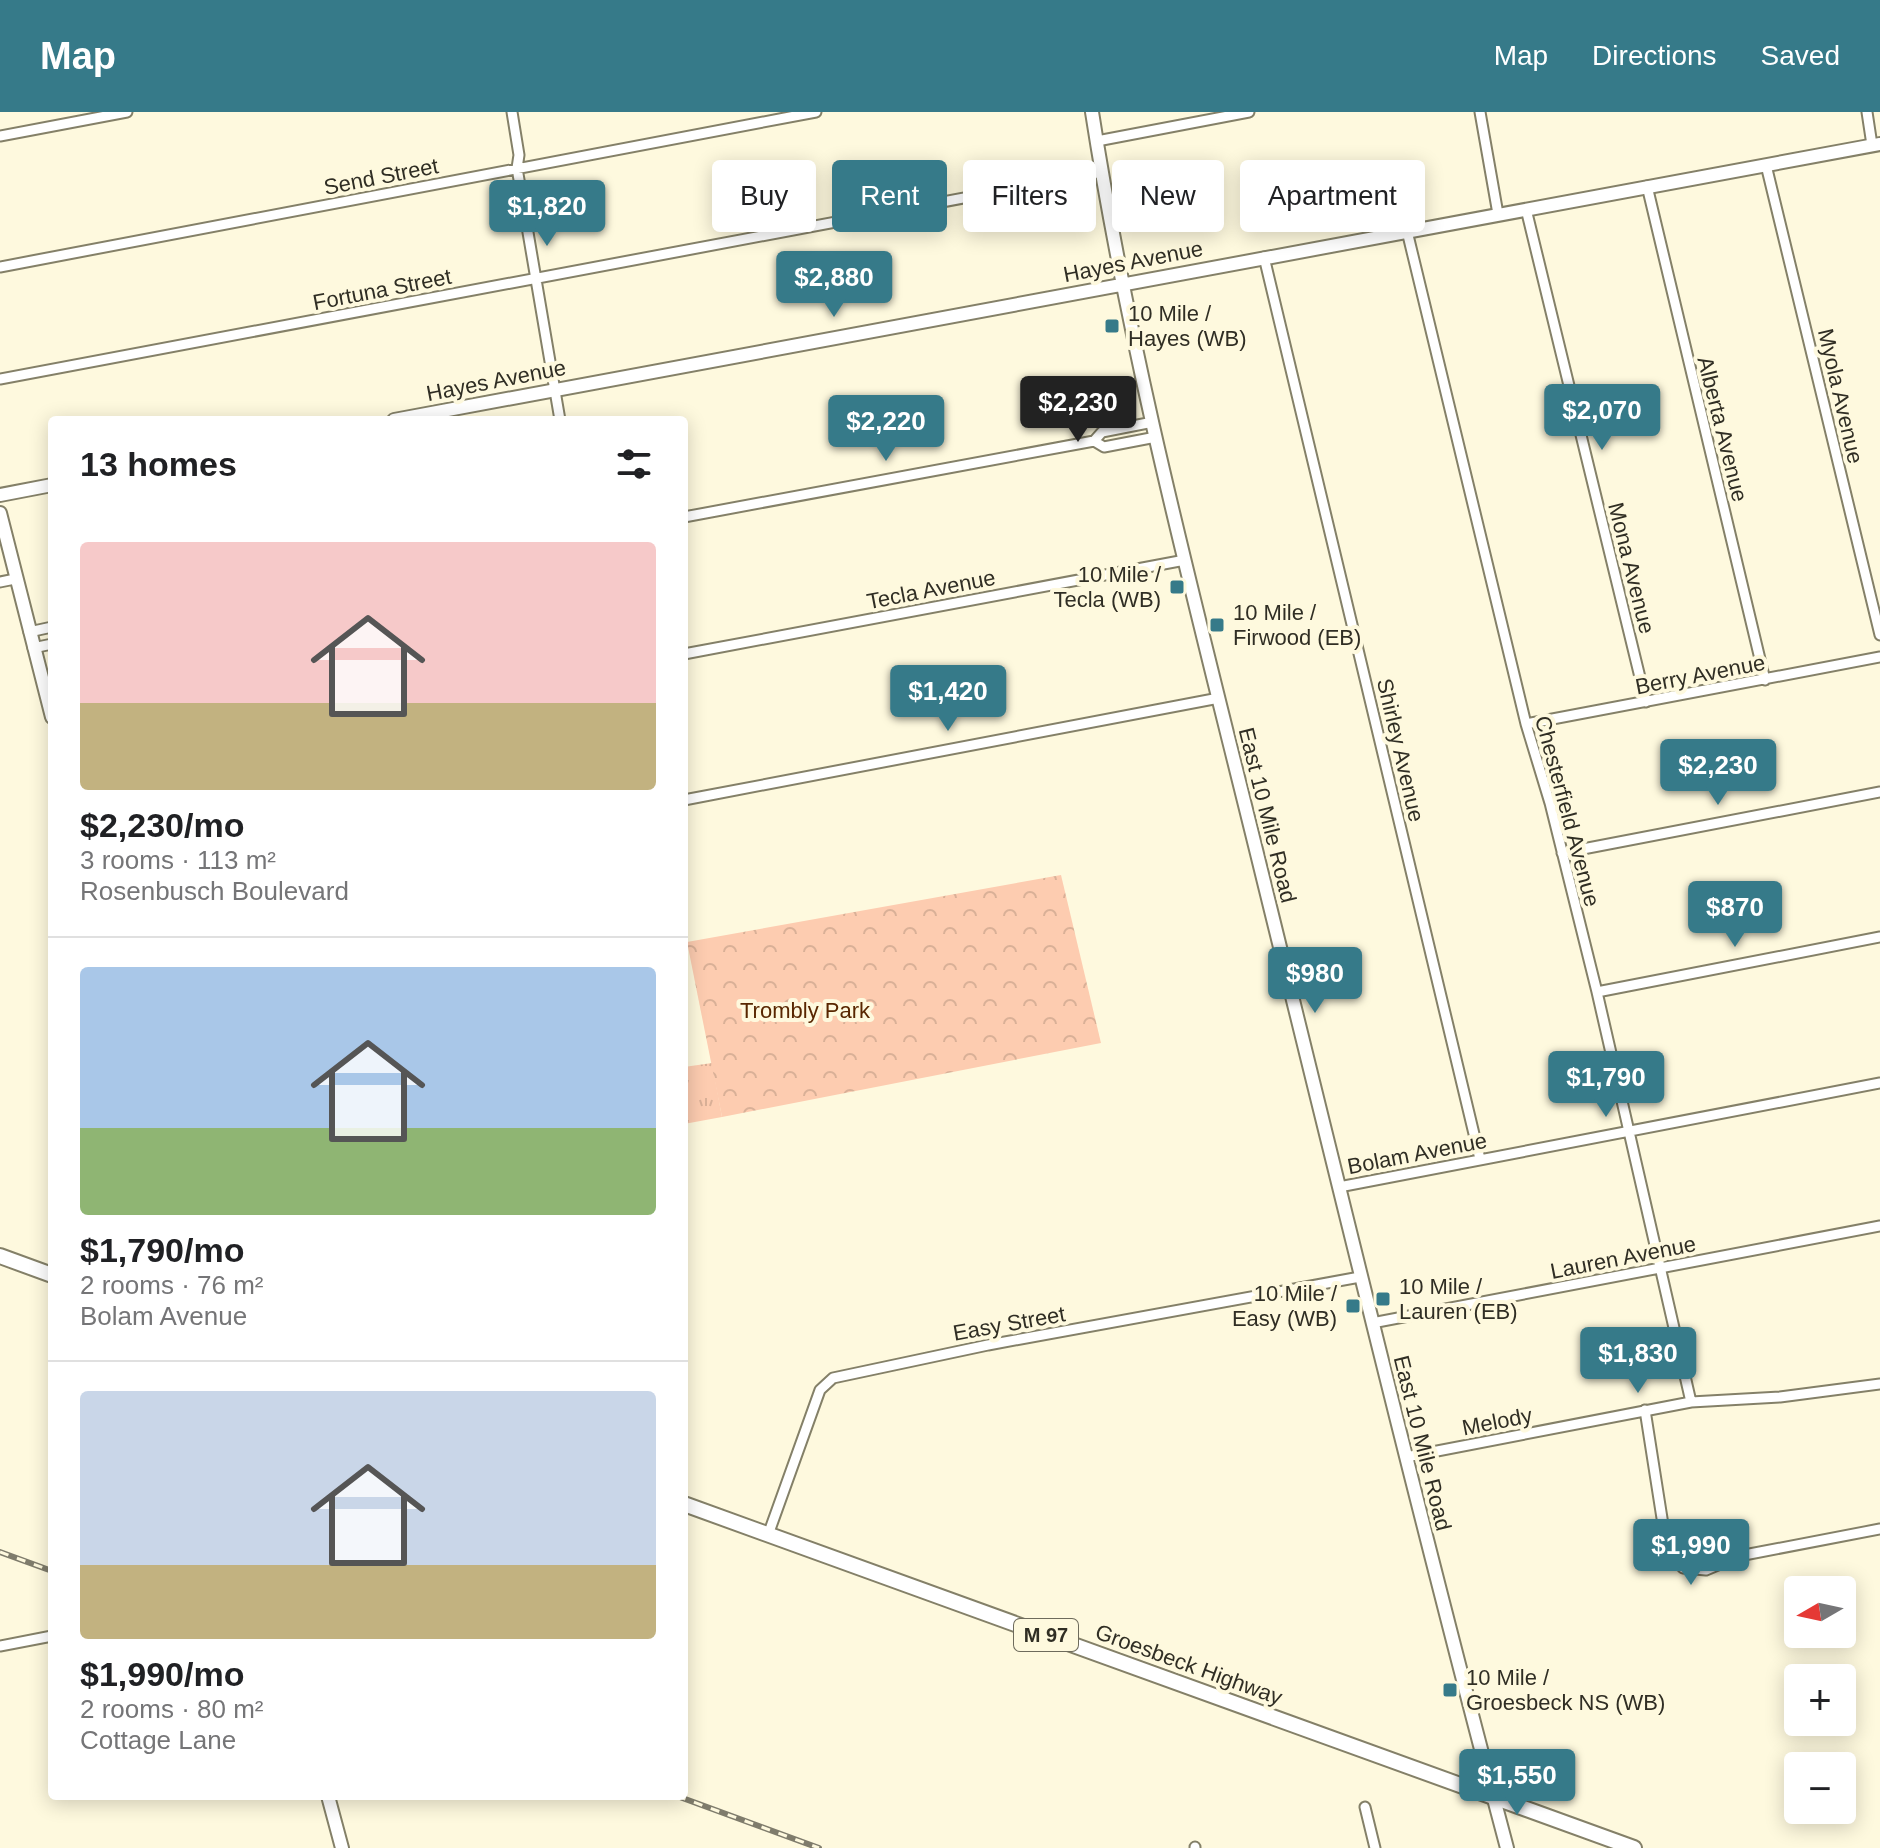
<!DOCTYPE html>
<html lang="en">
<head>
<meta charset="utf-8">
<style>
	body { margin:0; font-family:Arial,sans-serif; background:#f6f6f6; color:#202124; height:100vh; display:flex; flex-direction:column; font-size:30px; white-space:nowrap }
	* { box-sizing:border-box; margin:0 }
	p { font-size:26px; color:#757577 }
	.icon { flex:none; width:44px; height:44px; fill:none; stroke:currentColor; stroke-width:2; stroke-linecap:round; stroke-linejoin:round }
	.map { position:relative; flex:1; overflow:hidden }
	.panel { position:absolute; left:48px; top:304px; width:640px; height:1384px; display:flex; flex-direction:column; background:#fff; border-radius:8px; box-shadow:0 4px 20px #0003 }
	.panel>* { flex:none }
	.top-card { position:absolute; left:712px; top:48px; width:760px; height:72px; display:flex; gap:16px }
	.needle { width:52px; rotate:261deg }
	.tools { position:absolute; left:1784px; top:1464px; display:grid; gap:16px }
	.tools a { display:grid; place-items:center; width:72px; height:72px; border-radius:8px; background:#fff; box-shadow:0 4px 20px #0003; font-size:40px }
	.price { position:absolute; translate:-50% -68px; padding:0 18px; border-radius:8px; background:#367a89; color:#fff; font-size:26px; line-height:52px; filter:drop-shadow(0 2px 4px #0008) }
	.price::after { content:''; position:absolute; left:50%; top:48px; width:24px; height:18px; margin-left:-12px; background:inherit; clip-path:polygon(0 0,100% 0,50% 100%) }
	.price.selected { background:#222; color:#fff }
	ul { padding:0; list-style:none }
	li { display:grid; align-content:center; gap:16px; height:424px; padding:0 32px }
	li+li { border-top:2px solid #e0e0e0 }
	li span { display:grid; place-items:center; height:248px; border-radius:8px; color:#555 }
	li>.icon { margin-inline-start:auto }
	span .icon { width:144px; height:144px; fill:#fffc; stroke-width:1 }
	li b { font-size:34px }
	h2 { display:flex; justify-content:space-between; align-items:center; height:96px; padding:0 32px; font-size:34px }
	.pill { padding:0 28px; border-radius:8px; background:#fff; box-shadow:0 4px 20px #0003; font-size:28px; line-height:72px }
	.pill.selected { background:#367a89; color:#fff }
	header { display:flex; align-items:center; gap:48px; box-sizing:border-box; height:112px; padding:0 40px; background:#367a89; color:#fff }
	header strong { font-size:38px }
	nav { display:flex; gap:44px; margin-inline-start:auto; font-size:28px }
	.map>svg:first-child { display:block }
	.grass { fill:url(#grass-tufts) }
	.park { fill:url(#park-crowns) }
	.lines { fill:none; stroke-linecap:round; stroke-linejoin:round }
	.street-casing { stroke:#848068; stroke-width:13 }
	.secondary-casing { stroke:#848068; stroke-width:16 }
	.primary-casing { stroke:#848068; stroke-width:18 }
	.street { stroke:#fff; stroke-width:9 }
	.secondary { stroke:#fff; stroke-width:12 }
	.primary { stroke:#fff; stroke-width:14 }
	.rail-casing { stroke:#7f7c6c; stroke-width:6 }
	.rail { stroke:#fef9de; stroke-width:3; stroke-dasharray:9; stroke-linecap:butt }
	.poi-dot { fill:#367a89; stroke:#fef9de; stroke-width:3 }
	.labels { text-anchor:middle; stroke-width:8; stroke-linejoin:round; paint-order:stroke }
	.shield { fill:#fef9de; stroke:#6e6b5c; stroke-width:2 }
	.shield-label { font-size:20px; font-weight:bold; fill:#302e24 }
	.street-label { font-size:22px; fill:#302e24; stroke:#fef9de }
	.poi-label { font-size:22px; fill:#302e24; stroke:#fef9de; text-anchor:start }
	.park-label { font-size:22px; fill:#582600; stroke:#fef9de }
</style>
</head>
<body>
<header>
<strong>Map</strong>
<nav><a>Map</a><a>Directions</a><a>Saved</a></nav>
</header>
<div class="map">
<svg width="1880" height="1736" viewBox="0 0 1880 1736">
	<defs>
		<pattern id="grass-tufts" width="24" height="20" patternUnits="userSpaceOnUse" patternTransform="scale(2)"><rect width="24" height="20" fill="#fdccb0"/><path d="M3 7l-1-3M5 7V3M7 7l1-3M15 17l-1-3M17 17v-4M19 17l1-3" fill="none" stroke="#d9b097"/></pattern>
		<pattern id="park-crowns" width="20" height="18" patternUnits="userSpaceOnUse" patternTransform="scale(2)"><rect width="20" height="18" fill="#fdccb0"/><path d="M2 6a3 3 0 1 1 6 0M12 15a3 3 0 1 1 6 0" fill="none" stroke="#d9b097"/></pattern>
	</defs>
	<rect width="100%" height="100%" fill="#fef9de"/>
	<path class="grass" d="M712 951 722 1005 684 1012V955Z"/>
	<path class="park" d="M1061 763 1101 931 722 1005 687 830Z"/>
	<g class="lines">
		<defs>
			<path id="street" d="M512 0 519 43 517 56 560 308
				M1480 0 1498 102
				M1867 0 1872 33
				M0 24 127 0
				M1097 29 1249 0
				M1766 53 1880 523
				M1647 74 1765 568
				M1526 97 1646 590
				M1407 119 1526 612 1550 691 1597 880 1691 1290
				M1264 145 1480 1047
				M0 155 816 0
				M0 267 1102 60
				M1153 310 1102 320 1094 329 1104 335 1156 325
				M684 405 1094 329
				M0 470 15 467
				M29 520 52 515
				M33 536 52 532
				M684 542 1185 448
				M1526 612 1880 545
				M684 688 1219 586
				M1562 741 1880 680
				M1597 880 1880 825
				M1339 1075 1880 971
				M1372 1211 1880 1114
				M1645 1298 1667 1438 1683 1456 1706 1458 1739 1444 1880 1417
				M1406 1345 1691 1290 1780 1285 1880 1272
				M768 1423 820 1278 833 1266 988 1233 1360 1165
				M0 1534 52 1524
				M1365 1695 1375 1736
				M1195 1736V1735"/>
			<path id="secondary" d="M1092 0C1132 257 1200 509 1262 762 1342 1087 1421 1412 1507 1736
				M394 308 1880 32
				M0 383 52 373
				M0 401 52 605
				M328 1684 342 1736"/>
			<path id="primary" d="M0 1144 52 1163
				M684 1392 1634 1736"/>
		</defs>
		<use href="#street" class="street-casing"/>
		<use href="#secondary" class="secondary-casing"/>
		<use href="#primary" class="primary-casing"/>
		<use href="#street" class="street"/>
		<use href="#secondary" class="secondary"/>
		<use href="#primary" class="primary"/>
		<defs>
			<path id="rail" d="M0 1440 52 1459
				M677 1684 819 1736"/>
		</defs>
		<use href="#rail" class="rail-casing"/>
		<use href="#rail" class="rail"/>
	</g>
	<g class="poi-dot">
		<rect x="1104" y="206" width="16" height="16" rx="4"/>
		<rect x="1169" y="467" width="16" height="16" rx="4"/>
		<rect x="1209" y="505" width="16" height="16" rx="4"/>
		<rect x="1375" y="1179" width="16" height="16" rx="4"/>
		<rect x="1345" y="1186" width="16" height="16" rx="4"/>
		<rect x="1442" y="1570" width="16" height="16" rx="4"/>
	</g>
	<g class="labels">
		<rect class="shield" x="1014" y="1507" width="64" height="32" rx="6"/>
		<g class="shield-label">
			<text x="1046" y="1530">M 97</text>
		</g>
		<g class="street-label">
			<text transform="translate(381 64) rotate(-11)" y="8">Send Street</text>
			<text transform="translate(1133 149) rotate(-11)" y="8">Hayes Avenue</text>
			<text transform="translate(382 177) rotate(-11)" y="8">Fortuna Street</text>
			<text transform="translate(496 268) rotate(-11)" y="8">Hayes Avenue</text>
			<text transform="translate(1841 284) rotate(77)" y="8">Myola Avenue</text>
			<text transform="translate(1723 317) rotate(76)" y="8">Alberta Avenue</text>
			<text transform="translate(1632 456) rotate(76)" y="8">Mona Avenue</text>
			<text transform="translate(931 477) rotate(-11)" y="8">Tecla Avenue</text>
			<text transform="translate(1700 562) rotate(-11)" y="8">Berry Avenue</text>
			<text transform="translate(1401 638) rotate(77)" y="8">Shirley Avenue</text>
			<text transform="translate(1568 699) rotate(75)" y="8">Chesterfield Avenue</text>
			<text transform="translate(1268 703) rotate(76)" y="8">East 10 Mile Road</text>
			<text transform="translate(1417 1041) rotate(-11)" y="8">Bolam Avenue</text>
			<text transform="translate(1623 1145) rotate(-11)" y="8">Lauren Avenue</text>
			<text transform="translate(1009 1211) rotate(-10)" y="8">Easy Street</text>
			<text transform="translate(1497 1309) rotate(-11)" y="8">Melody</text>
			<text transform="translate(1423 1331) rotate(76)" y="8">East 10 Mile Road</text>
			<text transform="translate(1189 1552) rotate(20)" y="8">Groesbeck Highway</text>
		</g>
		<g class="poi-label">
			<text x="1128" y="209">10 Mile /<tspan x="1128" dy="25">Hayes (WB)</tspan></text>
			<text x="1161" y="470" text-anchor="end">10 Mile /<tspan x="1161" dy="25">Tecla (WB)</tspan></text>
			<text x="1233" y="508">10 Mile /<tspan x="1233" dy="25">Firwood (EB)</tspan></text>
			<text x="1399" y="1182">10 Mile /<tspan x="1399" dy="25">Lauren (EB)</tspan></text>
			<text x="1337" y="1189" text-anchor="end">10 Mile /<tspan x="1337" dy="25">Easy (WB)</tspan></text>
			<text x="1466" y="1573">10 Mile /<tspan x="1466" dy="25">Groesbeck NS (WB)</tspan></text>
		</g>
		<g class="park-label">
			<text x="805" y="906">Trombly Park</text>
		</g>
	</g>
</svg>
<div class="tools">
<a><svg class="needle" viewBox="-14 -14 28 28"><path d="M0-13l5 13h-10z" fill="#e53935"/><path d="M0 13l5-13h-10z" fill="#757577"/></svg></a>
<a>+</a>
<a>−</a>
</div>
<b class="price" style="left:547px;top:136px">$1,820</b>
<b class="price" style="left:834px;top:207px">$2,880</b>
<b class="price selected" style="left:1078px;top:332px">$2,230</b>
<b class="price" style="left:1602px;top:340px">$2,070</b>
<b class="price" style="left:886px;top:351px">$2,220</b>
<b class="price" style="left:948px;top:621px">$1,420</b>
<b class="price" style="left:1718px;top:695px">$2,230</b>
<b class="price" style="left:1735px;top:837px">$870</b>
<b class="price" style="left:1315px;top:903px">$980</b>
<b class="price" style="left:1606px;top:1007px">$1,790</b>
<b class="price" style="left:1638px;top:1283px">$1,830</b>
<b class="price" style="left:1691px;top:1475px">$1,990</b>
<b class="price" style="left:1517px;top:1705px">$1,550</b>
<div class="top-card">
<a class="pill">Buy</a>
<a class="pill selected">Rent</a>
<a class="pill">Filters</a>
<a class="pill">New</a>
<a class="pill">Apartment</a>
</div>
<section class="panel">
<h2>13 homes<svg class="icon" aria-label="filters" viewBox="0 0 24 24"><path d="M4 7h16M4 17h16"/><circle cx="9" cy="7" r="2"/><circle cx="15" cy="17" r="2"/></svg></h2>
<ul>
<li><span style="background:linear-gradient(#f6c9c9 65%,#c2b280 0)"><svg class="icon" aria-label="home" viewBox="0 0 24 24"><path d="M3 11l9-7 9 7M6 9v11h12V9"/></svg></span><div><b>$2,230/mo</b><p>3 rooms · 113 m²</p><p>Rosenbusch Boulevard</p></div></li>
<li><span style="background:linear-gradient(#a9c7e8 65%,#8fb573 0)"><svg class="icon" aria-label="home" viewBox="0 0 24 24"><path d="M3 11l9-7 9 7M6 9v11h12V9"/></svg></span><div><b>$1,790/mo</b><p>2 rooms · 76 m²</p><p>Bolam Avenue</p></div></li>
<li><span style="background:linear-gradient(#c9d6e8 70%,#c2b280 0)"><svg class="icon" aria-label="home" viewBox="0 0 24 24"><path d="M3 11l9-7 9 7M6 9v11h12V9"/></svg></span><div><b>$1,990/mo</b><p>2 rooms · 80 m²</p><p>Cottage Lane</p></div></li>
</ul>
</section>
</div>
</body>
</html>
